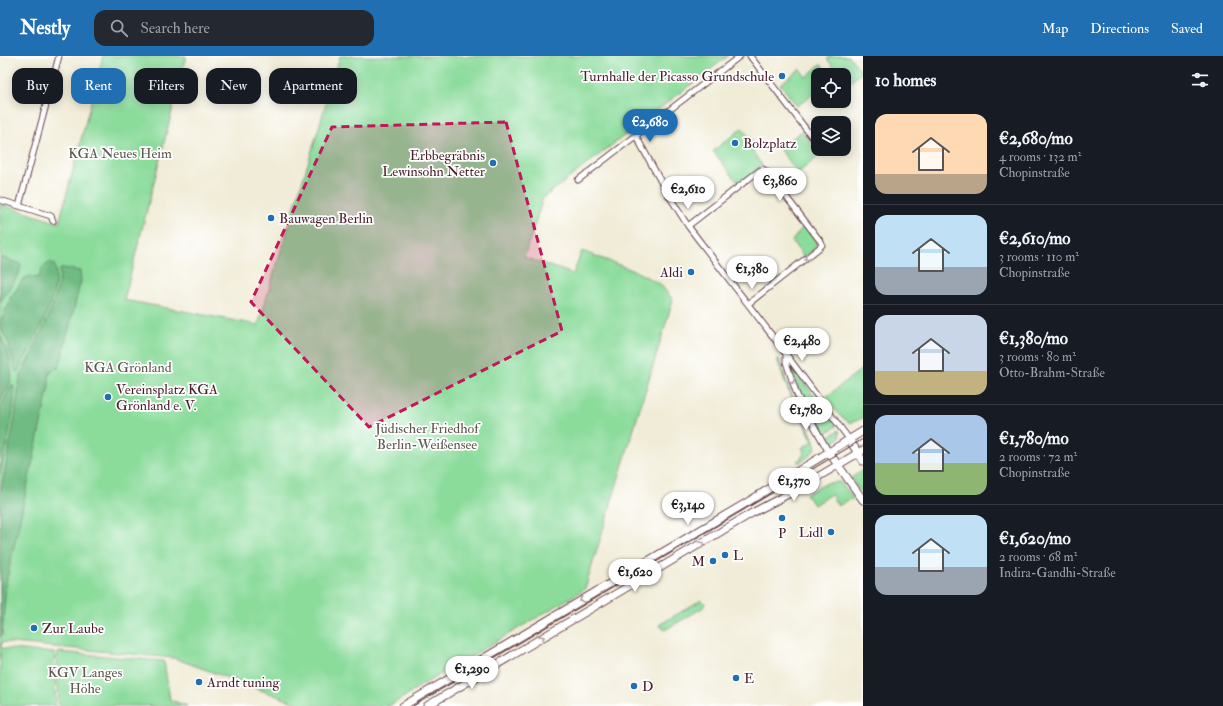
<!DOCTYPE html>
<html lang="en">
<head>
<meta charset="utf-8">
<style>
	body { margin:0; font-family:"IM FELL Double Pica",serif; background:#242831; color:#f1f3f6; height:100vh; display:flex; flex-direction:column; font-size:15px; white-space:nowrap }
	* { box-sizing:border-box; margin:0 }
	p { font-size:13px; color:#9ea1a6 }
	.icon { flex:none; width:22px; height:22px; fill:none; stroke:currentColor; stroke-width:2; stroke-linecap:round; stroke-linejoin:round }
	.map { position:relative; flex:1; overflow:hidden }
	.drawer { display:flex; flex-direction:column; background:#171b24; width:360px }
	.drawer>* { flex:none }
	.guide { position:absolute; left:12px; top:12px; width:380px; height:36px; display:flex; gap:8px }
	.fabs { position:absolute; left:811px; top:12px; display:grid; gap:8px }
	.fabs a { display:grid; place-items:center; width:40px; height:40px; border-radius:8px; background:#171b24; box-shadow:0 2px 10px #0003; font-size:20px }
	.price { position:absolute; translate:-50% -34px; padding:0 9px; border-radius:14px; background:#fff; color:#222; font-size:13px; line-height:26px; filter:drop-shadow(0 1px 2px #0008) }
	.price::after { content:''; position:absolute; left:50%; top:24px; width:12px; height:9px; margin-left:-6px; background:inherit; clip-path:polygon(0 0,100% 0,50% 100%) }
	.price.current { background:#1f6fb2; color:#fff }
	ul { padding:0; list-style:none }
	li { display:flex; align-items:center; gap:12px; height:100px; padding:0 12px }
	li+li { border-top:1px solid #363941 }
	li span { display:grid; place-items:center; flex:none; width:112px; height:80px; border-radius:12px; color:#555 }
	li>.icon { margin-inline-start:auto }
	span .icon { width:48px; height:48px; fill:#fffc; stroke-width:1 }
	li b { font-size:17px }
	h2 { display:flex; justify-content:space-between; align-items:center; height:48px; padding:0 12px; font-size:17px }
	.tag { padding:0 14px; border-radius:12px; background:#171b24; box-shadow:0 2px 10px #0003; font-size:14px; line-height:36px }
	.tag.current { background:#1f6fb2; color:#fff }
	header { display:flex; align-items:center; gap:24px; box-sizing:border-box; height:56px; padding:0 20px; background:#1f6fb2; color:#fff }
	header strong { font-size:19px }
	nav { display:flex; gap:22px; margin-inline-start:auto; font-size:14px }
	.search { width:280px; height:36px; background:#242831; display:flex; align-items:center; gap:10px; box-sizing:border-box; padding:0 14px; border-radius:12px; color:#9ea1a6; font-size:15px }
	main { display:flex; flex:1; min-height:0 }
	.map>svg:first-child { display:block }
	.green { fill:#8bdb9b; stroke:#6a7d63 }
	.forest { fill:#70bb83; stroke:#5d6d57 }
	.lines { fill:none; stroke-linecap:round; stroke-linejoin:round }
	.street-casing { stroke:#633e45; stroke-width:7 }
	.secondary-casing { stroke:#633e45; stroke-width:9 }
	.street { stroke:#fff; stroke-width:5 }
	.secondary { stroke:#fff; stroke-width:7 }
	.tram { stroke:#4a1f2b; stroke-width:1 }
	.oneway { stroke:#ae9aa0 }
	.marked { fill:#c2185b; fill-opacity:0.2; stroke:#c2185b; stroke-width:3; stroke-dasharray:8 5; stroke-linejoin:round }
	.poi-dot { fill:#1f6fb2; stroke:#fff; stroke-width:1.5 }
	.labels { text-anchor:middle; stroke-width:3.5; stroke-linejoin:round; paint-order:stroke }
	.poi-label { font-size:14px; fill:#4a1f2b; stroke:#fff; text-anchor:start }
	.park-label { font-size:14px; fill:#5e574d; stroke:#fff }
</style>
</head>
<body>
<header>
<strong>Nestly</strong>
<div class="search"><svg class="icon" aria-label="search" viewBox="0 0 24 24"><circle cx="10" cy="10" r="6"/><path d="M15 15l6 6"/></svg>Search here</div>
<nav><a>Map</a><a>Directions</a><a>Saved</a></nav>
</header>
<main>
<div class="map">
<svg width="863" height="650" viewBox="0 0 863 650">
	<rect width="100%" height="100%" fill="#fff"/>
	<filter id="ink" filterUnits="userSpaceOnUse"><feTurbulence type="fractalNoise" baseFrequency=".025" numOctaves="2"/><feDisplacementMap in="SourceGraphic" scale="8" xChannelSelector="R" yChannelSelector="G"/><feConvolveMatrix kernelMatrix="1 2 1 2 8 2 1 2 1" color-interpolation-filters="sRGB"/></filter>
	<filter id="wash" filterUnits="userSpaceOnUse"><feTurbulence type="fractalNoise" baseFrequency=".012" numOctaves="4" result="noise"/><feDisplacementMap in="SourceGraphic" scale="16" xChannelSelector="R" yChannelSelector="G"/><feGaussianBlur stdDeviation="0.9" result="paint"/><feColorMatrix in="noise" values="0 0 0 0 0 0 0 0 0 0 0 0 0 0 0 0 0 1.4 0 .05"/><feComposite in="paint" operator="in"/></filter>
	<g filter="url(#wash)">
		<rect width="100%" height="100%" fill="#f1ecd7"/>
		<path class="green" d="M103 0H186L124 244 258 269 313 91 340 0H728L543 142 524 201 573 218 582 195 635 215 660 228 673 244 585 533 419 631 413 634 414 635 389 650H304L174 602 2 586 1 592 54 597 56 650H0V148L59 167Z
			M831 0H849L862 16 847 29 844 25V19H840L827 3Z
			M821 8 829 19H818V35L797 50 780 28 800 13 806 21Z
			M742 72 754 88 755 94 753 96 762 109 739 128 713 95Z
			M802 75 820 99 798 117 779 92Z
			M805 169C810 176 818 182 817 190L804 202 792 185 801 173Z
			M779 302C784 318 789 334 796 349 803 363 813 377 816 392L807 402 799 407 797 405 802 402 801 401 805 397 802 392 813 385 788 334 777 303Z
			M793 312 837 370 822 380 802 342 791 314Z
			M863 312V362L850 367 839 359 826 341Z
			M839 374 840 381 835 386 830 388 825 383Z
			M863 414V440L851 422Z
			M840 426 854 442 851 444 850 443 838 450 831 438 814 449 806 438 827 427Z
			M701 544 703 545 705 547 704 551 665 574 659 569Z
			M59 596 164 605 170 644 187 650H59L57 599Z"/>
		<path class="forest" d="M0 201 21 208V210L19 218 0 246Z
			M50 206 54 208C65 231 30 293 18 315L16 316 8 286 0 271V263L4 260 5 254 8 251 11 240 17 233 23 223 30 220 35 222 39 221 42 212Z
			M63 212 80 215 81 224 59 312 53 313 51 317H49V331L6 527 2 580 0 582V438L14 368 20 321 40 279 50 257 57 234 60 219 59 214Z
			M0 279C7 292 15 313 10 327 7 334 3 340 0 347Z
			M13 329C18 345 4 399 0 418V354L11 330Z"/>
	</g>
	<g filter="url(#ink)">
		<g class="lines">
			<defs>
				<path id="street" d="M750 0 812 81
					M636 80 666 135 688 170 777 286 849 383
					M578 124 740 0
					M0 144 51 160 53 165
					M19 150 59 0
					M688 170 760 114 763 113 767 116 821 186 822 189 819 192 748 248
					M786 299V306L797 339 828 395"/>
				<path id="secondary" d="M849 383 863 405
					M828 395 863 444
					M403 650 746 447 863 375
					M427 650 752 457 796 434 863 394"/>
			</defs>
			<use href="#street" class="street-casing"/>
			<use href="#secondary" class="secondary-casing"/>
			<use href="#street" class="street"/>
			<use href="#secondary" class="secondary"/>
			<path class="tram" d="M413 650 863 383"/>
		</g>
		<defs><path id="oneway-chevron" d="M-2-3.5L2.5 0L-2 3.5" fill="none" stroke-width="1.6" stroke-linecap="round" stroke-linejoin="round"/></defs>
		<g class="oneway">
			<use href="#oneway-chevron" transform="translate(807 202) rotate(142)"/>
			<use href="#oneway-chevron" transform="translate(792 325) rotate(71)"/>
			<use href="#oneway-chevron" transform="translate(702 488) rotate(-31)"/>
			<use href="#oneway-chevron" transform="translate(582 544) rotate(149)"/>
			<use href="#oneway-chevron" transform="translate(542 582) rotate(-31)"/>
		</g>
	</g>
	<path class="marked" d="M506 66 562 275 369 371 251 246 332 71Z"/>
	<g class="poi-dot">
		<circle cx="782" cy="20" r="4"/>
		<circle cx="735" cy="87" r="4"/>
		<circle cx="493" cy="107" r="4"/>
		<circle cx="271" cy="162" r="4"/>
		<circle cx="691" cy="216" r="4"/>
		<circle cx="108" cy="341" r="4"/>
		<circle cx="782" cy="462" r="4"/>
		<circle cx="831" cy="476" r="4"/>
		<circle cx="725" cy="499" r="4"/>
		<circle cx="713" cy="505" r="4"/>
		<circle cx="34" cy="572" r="4"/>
		<circle cx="736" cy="622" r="4"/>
		<circle cx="199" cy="626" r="4"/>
		<circle cx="634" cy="630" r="4"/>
	</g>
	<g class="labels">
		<g class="poi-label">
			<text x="774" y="25" text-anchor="end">Turnhalle der Picasso Grundschule</text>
			<text x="743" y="92">Bolzplatz</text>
			<text x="485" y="104" text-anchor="end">Erbbegräbnis<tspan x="485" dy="16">Lewinsohn Netter</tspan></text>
			<text x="279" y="167">Bauwagen Berlin</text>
			<text x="683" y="221" text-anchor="end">Aldi</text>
			<text x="116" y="338">Vereinsplatz KGA<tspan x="116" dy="16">Grönland e. V.</tspan></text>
			<text x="823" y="481" text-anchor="end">Lidl</text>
			<text x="782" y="482" text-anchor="middle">P</text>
			<text x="733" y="504">L</text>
			<text x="705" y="510" text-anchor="end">M</text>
			<text x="42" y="577">Zur Laube</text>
			<text x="744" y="627">E</text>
			<text x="207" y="631">Arndt tuning</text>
			<text x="642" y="635">D</text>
		</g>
		<g class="park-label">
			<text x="120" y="102">KGA Neues Heim</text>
			<text x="128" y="316">KGA Grönland</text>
			<text x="427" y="377">Jüdischer Friedhof<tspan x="427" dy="16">Berlin-Weißensee</tspan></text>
			<text x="85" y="621">KGV Langes<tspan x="85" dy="16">Höhe</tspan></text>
		</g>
	</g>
</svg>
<div class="fabs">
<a><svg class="icon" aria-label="locate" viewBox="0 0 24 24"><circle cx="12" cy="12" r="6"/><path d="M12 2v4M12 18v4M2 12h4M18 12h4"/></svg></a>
<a><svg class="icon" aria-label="layers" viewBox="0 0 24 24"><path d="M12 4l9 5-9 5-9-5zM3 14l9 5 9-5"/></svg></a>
</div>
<b class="price current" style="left:650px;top:87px">€2,680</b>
<b class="price" style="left:780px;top:146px">€3,860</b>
<b class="price" style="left:688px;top:154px">€2,610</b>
<b class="price" style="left:752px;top:234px">€1,380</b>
<b class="price" style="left:802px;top:306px">€2,480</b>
<b class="price" style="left:806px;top:375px">€1,780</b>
<b class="price" style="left:794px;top:446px">€1,370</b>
<b class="price" style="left:688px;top:470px">€3,140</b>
<b class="price" style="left:635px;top:537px">€1,620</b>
<b class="price" style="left:472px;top:634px">€1,290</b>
<div class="guide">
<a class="tag">Buy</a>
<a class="tag current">Rent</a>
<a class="tag">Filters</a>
<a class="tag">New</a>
<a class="tag">Apartment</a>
</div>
</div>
<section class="drawer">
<h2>10 homes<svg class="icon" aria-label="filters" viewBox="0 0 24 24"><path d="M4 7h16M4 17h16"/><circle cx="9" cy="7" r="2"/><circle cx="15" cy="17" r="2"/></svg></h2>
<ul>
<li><span style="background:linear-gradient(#ffd9b3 75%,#b9a48a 0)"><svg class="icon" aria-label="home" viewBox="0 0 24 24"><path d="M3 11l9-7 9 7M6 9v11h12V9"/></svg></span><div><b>€2,680/mo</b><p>4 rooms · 132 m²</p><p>Chopinstraße</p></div></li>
<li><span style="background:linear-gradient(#bfe0f5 65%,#9aa5b1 0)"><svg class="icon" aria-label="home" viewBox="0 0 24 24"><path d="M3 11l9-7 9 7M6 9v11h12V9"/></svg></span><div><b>€2,610/mo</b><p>3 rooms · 110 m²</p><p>Chopinstraße</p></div></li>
<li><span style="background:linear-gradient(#c9d6e8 70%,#c2b280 0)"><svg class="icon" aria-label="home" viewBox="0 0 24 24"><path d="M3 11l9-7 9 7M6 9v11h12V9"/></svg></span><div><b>€1,380/mo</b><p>3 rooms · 80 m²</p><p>Otto-Brahm-Straße</p></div></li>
<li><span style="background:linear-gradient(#a9c7e8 60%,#8fb573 0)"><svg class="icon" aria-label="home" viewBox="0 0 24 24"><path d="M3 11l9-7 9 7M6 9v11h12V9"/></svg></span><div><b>€1,780/mo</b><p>2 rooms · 72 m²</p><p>Chopinstraße</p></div></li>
<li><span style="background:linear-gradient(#bfe0f5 65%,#9aa5b1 0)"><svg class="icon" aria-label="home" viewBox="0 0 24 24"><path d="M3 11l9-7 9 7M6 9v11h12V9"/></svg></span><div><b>€1,620/mo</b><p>2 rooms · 68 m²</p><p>Indira-Gandhi-Straße</p></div></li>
</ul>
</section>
</main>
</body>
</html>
